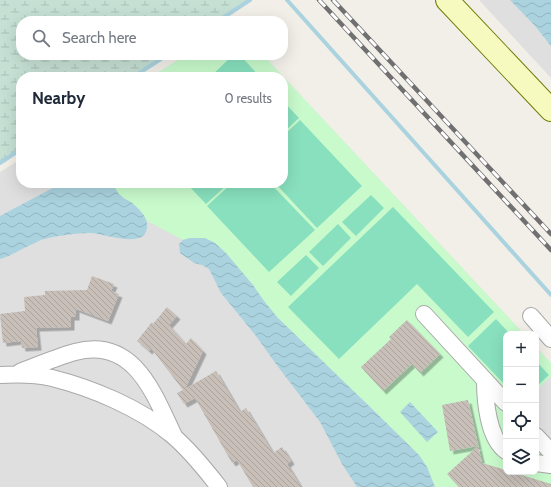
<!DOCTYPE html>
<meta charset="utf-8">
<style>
body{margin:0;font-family:Cabin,sans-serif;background:#f2f2f3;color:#1f2937}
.controls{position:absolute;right:12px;bottom:12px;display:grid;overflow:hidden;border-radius:8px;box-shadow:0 4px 16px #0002}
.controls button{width:36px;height:36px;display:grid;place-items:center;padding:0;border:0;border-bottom:1px solid #e0e1e3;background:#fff;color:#1f2937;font:20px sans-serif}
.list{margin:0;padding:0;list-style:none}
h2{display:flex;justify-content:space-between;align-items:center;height:52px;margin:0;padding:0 16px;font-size:17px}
h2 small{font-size:13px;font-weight:400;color:#747a83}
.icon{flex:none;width:22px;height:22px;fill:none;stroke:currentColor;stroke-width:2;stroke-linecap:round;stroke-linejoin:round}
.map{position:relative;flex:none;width:551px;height:487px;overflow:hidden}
.search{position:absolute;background:#fff;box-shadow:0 4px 16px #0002;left:16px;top:16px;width:272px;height:44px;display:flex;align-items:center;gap:10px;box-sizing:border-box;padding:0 14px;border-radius:16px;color:#747a83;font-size:15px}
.panel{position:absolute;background:#fff;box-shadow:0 4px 16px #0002;left:16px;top:72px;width:272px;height:116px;border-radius:16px}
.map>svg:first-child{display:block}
</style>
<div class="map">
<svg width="551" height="487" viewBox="0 0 551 487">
<defs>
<pattern id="wetland-marsh" width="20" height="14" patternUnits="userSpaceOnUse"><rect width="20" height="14" fill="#c6e0d4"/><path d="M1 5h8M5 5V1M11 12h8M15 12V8" fill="none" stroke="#aac0b6"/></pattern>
<pattern id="water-waves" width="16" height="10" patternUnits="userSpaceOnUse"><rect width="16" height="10" fill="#aad3df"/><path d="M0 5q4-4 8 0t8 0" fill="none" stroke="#92b5bf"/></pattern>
<pattern id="building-back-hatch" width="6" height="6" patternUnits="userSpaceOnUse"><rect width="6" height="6" fill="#c7bfb8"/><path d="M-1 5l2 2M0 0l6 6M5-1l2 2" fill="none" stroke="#aba49e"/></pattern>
<filter id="shadow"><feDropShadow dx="3.5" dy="3.5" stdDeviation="0" flood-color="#0004"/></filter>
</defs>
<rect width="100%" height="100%" fill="#f2efe9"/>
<!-- residential -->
<path fill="#e0dfdf" d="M 479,0 L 551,0 L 551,78 Z
M 186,55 L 263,55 L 524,334 L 506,334 L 506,472 L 536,472 L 536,347 L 551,363 L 551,487 L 0,487 L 0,172 L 21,159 L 21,183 L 283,183 L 283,77 L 151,77 Z"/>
<!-- wetland -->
<path fill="url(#wetland-marsh)" d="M 0,0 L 249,0 L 217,21 L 21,21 L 21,55 L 164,55 L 130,77 L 21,77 L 21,148 L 0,161 Z"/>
<!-- park -->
<path fill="#c8facc" d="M 186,55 L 263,55 L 524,334 L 506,334 L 506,472 L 536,472 L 536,347 L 551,363 L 551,487 L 435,487 L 427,467 L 419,455 L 367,404 L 277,318 L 264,301 L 253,285 L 205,238 L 190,238 L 183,240 L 147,221 L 139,209 L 130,202 L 119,195 L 113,183 L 283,183 L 283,77 L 151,77 Z"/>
<!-- pitch -->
<path fill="#88e0be" d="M 233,55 L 240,55 L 260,77 L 210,77 Z
M 283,101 L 299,118 L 283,133 Z
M 300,120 L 362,186 L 317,228 L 275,183 L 283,183 L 283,136 Z
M 186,183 L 229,183 L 206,204 Z
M 232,183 L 270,183 L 315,230 L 269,272 L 207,206 Z
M 371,195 L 384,208 L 356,236 L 342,222 Z
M 393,207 L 494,312 L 468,337 L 417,284 L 339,359 L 288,307 Z
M 338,224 L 351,238 L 323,266 L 309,252 Z
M 306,255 L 319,268 L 291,296 L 277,282 Z
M 496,319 L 510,334 L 506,334 L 506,386 L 468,346 Z
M 536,361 L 549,375 L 536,387 Z"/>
<!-- parking -->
<path fill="#e2e2e2" d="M 551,376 L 551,443 L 536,427 L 536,391 Z"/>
<!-- water -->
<path fill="url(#water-waves)" d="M 510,0 L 551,0 L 551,46 L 535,26 Z
M 62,183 L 113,183 C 115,187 117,193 121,196 C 124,199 128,200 131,202 C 137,207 147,216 147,224 C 149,252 105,233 90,233 C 79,233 49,236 39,241 C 26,246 14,255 0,259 L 0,216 Z
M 190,238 L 205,238 L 215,243 L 226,253 L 253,285 L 264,301 L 278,318 L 367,404 L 419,455 L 427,467 L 435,487 L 357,487 L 342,464 L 320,422 L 276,364 L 256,336 L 221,293 L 209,269 L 202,265 L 194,263 L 180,253 L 179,244 L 183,240 Z
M 410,402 L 438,432 L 427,442 L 400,412 Z"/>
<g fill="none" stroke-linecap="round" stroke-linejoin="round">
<!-- stream -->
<path stroke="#aad3df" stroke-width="4" d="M 287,0 L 551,295
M 218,21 L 250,0
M 133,77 L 167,55
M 0,163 L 21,149"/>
</g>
<!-- building -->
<path fill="url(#building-back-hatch)" filter="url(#shadow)" d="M 92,276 L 114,284 L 111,291 L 119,294 L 108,321 L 76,309 L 76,317 L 71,317 L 71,327 L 36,328 L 38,347 L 22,348 L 21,341 L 3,343 L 0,314 L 25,311 L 24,297 L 45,295 L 45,291 L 87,290 Z
M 167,307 L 177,316 L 169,325 L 186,344 L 191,338 L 203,351 L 185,389 L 216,371 L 240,412 L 246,408 L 273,453 L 282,447 L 291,461 L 287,464 L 301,487 L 253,487 L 237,460 L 232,463 L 195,398 L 184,404 L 177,393 L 183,390 L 151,348 L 149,351 L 137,341 L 152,322 L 153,324 Z
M 407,320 L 440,354 L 420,373 L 412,364 L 383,391 L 361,367 L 391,339 L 389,337 Z
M 468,400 L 482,463 L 506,470 L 506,472 L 512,472 L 551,484 L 551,487 L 459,487 L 447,474 L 478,446 L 450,451 L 442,405 Z"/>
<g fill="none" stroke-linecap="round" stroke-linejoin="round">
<defs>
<path id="minor" d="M 424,314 L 506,403
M 531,316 L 551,339
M 20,372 C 38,365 57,357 75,352 C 134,336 154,394 174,436
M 0,375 C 17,374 35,374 52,378 C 92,388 140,408 172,435 C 190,450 205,469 219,487
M 485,380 C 485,401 488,438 506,451
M 536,436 L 551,452
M 536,463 L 551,465"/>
<path id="secondary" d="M 447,0 L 551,110"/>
</defs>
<!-- minor casing -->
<use href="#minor" stroke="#a9a9a9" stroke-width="18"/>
<!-- secondary casing -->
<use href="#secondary" stroke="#707d05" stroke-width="24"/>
<!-- minor -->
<use href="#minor" stroke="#fff" stroke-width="16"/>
<!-- secondary -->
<use href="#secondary" stroke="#f7fabf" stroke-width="22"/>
<defs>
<path id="rail" d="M 319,0 L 551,250
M 333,0 L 551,234"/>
</defs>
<!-- rail casing -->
<use href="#rail" stroke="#707070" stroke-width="4.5"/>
<!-- rail -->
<use href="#rail" stroke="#fff" stroke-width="3" stroke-dasharray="9" stroke-linecap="butt"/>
</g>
</svg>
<div class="controls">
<button>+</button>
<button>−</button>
<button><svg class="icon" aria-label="locate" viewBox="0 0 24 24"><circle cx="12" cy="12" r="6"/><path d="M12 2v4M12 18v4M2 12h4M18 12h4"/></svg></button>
<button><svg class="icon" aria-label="layers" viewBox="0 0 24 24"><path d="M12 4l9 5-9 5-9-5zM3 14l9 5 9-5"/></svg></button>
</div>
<div class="search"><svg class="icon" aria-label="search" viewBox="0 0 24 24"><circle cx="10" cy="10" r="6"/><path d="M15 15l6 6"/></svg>Search here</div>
<section class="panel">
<h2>Nearby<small>0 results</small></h2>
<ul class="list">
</ul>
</section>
</div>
